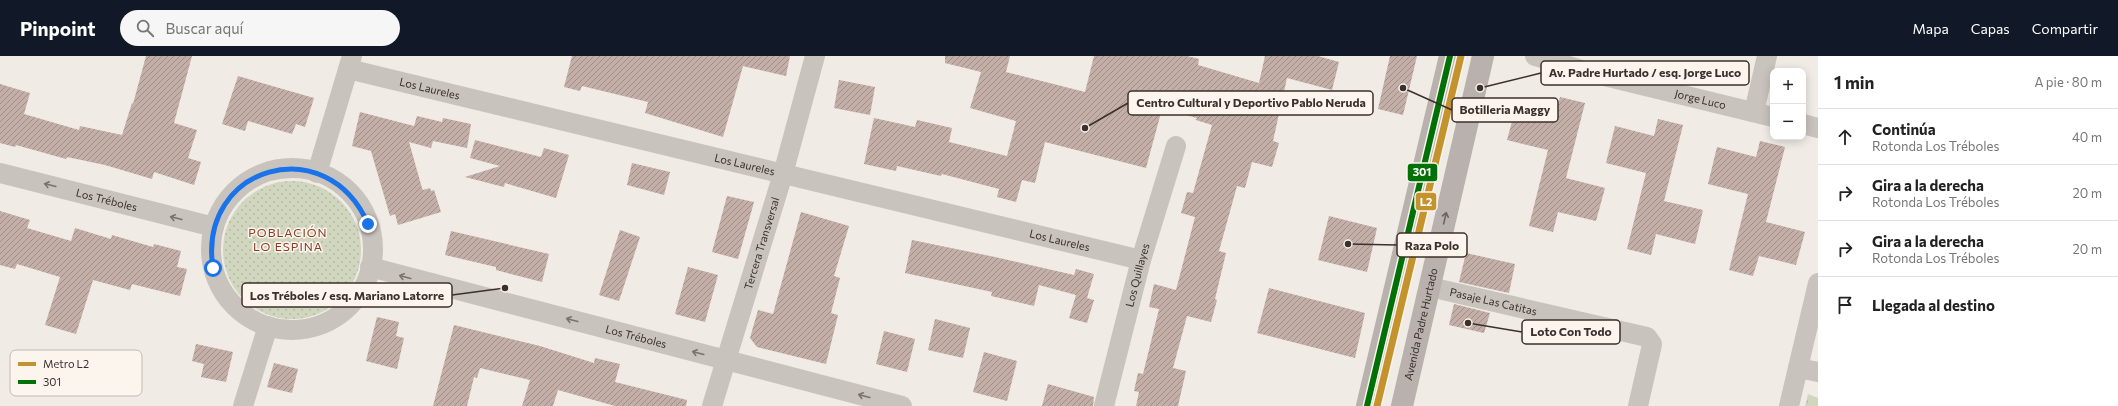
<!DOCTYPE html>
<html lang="es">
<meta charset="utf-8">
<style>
body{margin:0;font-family:Commissioner,sans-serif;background:#f6f6f6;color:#222}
.controls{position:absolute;right:12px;top:12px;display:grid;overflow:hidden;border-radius:8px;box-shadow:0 2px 10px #0003}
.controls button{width:36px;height:36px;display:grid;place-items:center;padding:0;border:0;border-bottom:1px solid #e0e0e0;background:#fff;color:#222;font:20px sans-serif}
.stop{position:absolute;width:12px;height:12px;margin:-9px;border:3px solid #1a73e8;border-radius:50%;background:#fff}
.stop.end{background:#1a73e8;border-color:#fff;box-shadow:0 1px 4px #0008}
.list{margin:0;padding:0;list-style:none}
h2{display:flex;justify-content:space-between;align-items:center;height:52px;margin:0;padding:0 16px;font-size:17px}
h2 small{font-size:13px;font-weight:400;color:#767676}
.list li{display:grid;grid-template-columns:26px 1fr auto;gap:12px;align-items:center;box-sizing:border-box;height:56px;padding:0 16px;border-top:1px solid #e0e0e0}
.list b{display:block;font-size:15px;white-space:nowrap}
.list p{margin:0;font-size:13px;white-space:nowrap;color:#767676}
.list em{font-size:13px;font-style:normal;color:#767676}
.icon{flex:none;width:22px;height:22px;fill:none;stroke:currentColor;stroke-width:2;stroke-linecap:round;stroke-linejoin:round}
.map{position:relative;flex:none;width:1818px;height:350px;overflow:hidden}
header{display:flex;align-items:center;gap:24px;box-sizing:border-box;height:56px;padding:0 20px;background:#111827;color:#fff}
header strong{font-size:19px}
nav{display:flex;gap:22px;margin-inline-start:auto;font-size:14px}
.search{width:280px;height:36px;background:#f6f6f6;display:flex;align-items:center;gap:10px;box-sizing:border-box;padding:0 14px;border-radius:22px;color:#767676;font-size:15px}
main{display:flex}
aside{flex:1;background:#fff}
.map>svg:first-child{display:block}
</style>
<header>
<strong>Pinpoint</strong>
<div class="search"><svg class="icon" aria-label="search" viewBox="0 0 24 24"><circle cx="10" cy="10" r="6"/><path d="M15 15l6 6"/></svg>Buscar aquí</div>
<nav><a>Mapa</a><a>Capas</a><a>Compartir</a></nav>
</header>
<main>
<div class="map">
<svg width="1818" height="350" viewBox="0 0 1818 350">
<defs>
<pattern id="grass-tufts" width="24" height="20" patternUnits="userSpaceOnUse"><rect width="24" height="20" fill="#d1d6bf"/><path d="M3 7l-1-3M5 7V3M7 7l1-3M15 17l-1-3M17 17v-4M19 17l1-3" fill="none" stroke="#b4b8a4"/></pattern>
<pattern id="park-dots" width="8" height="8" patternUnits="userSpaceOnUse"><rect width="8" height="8" fill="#d1d6bf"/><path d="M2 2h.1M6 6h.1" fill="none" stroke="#b4b8a4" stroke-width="1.8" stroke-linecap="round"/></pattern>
<pattern id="building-hatch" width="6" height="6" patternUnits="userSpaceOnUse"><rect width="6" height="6" fill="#c3afa7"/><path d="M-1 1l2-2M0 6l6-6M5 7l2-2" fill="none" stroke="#a08f88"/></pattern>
</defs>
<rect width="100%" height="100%" fill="#f0ebe5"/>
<!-- grass -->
<path fill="url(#grass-tufts)" d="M 1808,338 L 1818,342 L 1818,350 L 1805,350 Z"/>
<!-- park -->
<path fill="url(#park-dots)" d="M223 194a69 69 0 1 1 138 0a69 69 0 1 1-138 0Z"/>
<!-- building -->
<path fill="url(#building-hatch)" d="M 146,0 L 192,0 L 174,67 L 197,74 L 188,102 L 201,106 L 194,129 L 154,116 L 152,123 L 105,109 L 67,101 L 66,103 L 16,89 L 15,91 L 0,87 L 0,28 L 30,37 L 24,58 L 79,74 L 80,70 L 122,79 L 132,47 L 133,48 Z
M 572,0 L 790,0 L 786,20 L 743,10 L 723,81 L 645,57 L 648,46 L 582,30 L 580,35 L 564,31 Z
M 945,0 L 1010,0 L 1006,16 L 1085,36 L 1094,0 L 1187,0 L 1199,3 L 1198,9 L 1259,27 L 1265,0 L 1318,0 L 1339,6 L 1332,34 L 1287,22 L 1273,85 L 1279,87 L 1272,111 L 1252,106 L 1245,132 L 1237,130 L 1219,195 L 1226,197 L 1215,243 L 1217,244 L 1211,266 L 1187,260 L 1173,312 L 1186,315 L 1178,350 L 1136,350 L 1139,336 L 1134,335 L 1138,317 L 1143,318 L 1159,253 L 1149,251 L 1154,228 L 1176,234 L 1195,161 L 1181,157 L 1187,136 L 1193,137 L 1212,69 L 1196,64 L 1197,62 L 1162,53 L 1146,112 L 1045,86 L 1035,127 L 1022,124 L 1016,146 L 997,141 L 999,133 L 942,118 L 941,120 L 897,110 L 896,115 L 864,108 L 874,62 L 915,71 L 917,64 L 952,72 L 949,86 L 1007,100 L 1016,65 L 970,52 L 981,16 L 945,7 Z
M 1390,0 L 1417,0 L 1403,59 L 1378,53 Z
M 238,20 L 314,42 L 305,71 L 296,68 L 292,78 L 248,65 L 245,75 L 222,68 Z
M 839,24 L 875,31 L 870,59 L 834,52 Z
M 1560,41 L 1585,47 L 1566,122 L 1605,132 L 1596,165 L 1558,156 L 1553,176 L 1529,170 L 1548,94 L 1507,84 L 1517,47 L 1556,57 Z
M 360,56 L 414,70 L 417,60 L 442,66 L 443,62 L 471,68 L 467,92 L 433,85 L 431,92 L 409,86 L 422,132 L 423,134 L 430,132 L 431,135 L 434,134 L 441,156 L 398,169 L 395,158 L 390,160 L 371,95 L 352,90 Z
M 1658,63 L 1683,69 L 1664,145 L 1703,154 L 1695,188 L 1656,178 L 1651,199 L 1627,193 L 1646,117 L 1606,107 L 1615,70 L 1654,80 Z
M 475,84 L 541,101 L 544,92 L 569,99 L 556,142 L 505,127 L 504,131 L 465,121 L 500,110 L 470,102 Z
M 1760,85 L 1785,91 L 1766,166 L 1805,176 L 1796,209 L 1759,200 L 1753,220 L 1729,214 L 1748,138 L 1708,128 L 1717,91 L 1756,101 Z
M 632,107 L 670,116 L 664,139 L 627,129 Z
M 727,140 L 754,146 L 738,203 L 712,196 Z
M 0,155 L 30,164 L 27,172 L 71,185 L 75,172 L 111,183 L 112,179 L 153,191 L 154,188 L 181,195 L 177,211 L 187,213 L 180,240 L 132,228 L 130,234 L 93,224 L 76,278 L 45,269 L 60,221 L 17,208 L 15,213 L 0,209 Z
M 801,156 L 849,170 L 834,220 L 840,222 L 831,257 L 838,259 L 826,308 L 757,291 L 750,282 L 758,254 L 773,258 Z
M 1329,160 L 1377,172 L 1367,216 L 1318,204 Z
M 620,174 L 640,181 L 619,245 L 599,239 Z
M 451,175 L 549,198 L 542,226 L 496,214 L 496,211 L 445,199 Z
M 912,184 L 995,201 L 1074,219 L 1076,213 L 1094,218 L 1087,242 L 1094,244 L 1087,267 L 1069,262 L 1076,239 L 1039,229 L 1034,250 L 991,240 L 992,236 L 905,217 Z
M 1466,197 L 1515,208 L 1509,237 L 1459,226 Z
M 688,211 L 718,219 L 705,266 L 675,258 Z
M 1269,232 L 1365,257 L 1355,302 L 1257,277 Z
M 1454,248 L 1490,257 L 1484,277 L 1449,269 Z
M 377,261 L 399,266 L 396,280 L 404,282 L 397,313 L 366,305 Z
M 935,263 L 970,272 L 963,302 L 928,294 Z
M 454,269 L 540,290 L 594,307 L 595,302 L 620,308 L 615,326 L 687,344 L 686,350 L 615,350 L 558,334 L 553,350 L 522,350 L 530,324 L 480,312 L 477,322 L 474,321 L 467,350 L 433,350 Z
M 884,275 L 915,283 L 907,316 L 876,308 Z
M 196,288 L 233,296 L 226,326 L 201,321 L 204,308 L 192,305 Z
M 984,296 L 1017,305 L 1007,345 L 973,336 Z
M 274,307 L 298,313 L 292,337 L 267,331 Z
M 1048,328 L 1094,341 L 1093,350 L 1042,350 Z"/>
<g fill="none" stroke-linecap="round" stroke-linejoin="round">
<!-- minor -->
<g stroke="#c9c3be" stroke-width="20">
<path id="s1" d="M 1535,0 L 1592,17 L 1773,61"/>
<path id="s2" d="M 348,13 L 1141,204"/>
<path d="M 1754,56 L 1767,0"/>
<path d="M 1803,68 L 1818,72"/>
<circle cx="292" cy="193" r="81"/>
<path id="s3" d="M 0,117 L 214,171"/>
<path d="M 317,117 L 352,0"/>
<path id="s4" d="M 370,211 L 902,350"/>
<path id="s5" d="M 1430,231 L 1647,281 L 1652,288 L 1651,293 L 1638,350"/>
<path d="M 1798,312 L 1818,316"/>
<path d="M 243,350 L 268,270"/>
<path id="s6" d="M 712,350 L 783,118 L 815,0"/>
<path id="s7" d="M 1104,350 L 1141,204 L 1176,90"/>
<path d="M 1789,350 L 1818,227"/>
</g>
<!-- primary -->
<g stroke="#b8b1ad" stroke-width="22">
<path d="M 1367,350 L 1450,0"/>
<path id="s8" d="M 1402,350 L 1483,0"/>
</g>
<defs>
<path id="bus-1" d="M 1367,350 L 1450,0"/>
</defs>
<!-- bus-1 casing -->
<use href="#bus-1" stroke="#fbf5ee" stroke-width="9"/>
<!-- bus-1 -->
<use href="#bus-1" stroke="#007106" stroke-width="6"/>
<defs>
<path id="metro-1" d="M 1377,350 L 1461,0"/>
</defs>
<!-- metro-1 casing -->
<use href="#metro-1" stroke="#fbf5ee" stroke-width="10"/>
<!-- metro-1 -->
<use href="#metro-1" stroke="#c4932d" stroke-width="7"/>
</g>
<!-- one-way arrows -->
<defs><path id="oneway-shaft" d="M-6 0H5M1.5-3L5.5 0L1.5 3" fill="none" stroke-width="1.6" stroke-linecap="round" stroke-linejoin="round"/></defs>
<g stroke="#7b726d">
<use href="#oneway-shaft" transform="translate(50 129) rotate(-166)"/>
<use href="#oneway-shaft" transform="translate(176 162) rotate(-166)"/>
<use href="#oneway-shaft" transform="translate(405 221) rotate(-165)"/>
<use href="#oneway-shaft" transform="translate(572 264) rotate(-165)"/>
<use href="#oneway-shaft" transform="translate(698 297) rotate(-165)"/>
<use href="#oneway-shaft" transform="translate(864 340) rotate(-165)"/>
</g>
<use stroke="#6d645f" href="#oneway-shaft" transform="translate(1445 162) rotate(-77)"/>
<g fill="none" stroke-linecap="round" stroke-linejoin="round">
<!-- route -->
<path stroke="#1a73e8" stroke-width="5" d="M 213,212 C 197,110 327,73 368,168"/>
</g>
<g text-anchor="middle" stroke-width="3" stroke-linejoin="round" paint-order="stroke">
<!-- street labels -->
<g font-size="11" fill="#3b302b" stroke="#fbf5ee">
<text dy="4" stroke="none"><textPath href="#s2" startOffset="84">Los Laureles</textPath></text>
<text dy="4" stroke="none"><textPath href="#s1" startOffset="171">Jorge Luco</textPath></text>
<text dy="4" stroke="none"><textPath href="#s2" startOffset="408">Los Laureles</textPath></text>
<text dy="4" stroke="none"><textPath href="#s3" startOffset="110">Los Tréboles</textPath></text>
<text dy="4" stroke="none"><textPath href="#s2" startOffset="732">Los Laureles</textPath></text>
<text dy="4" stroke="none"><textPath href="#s6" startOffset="170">Tercera Transversal</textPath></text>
<text dy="4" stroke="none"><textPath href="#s7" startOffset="135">Los Quillayes</textPath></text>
<text dy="4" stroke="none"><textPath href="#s5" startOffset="65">Pasaje Las Catitas</textPath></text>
<text dy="4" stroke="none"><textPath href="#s8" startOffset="84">Avenida Padre Hurtado</textPath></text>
<text dy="4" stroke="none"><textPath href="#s4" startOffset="275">Los Tréboles</textPath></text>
</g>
<!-- neighbourhood labels -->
<g font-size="12" letter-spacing="1" fill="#8c3b22" stroke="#fbf5ee">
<text x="288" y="181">POBLACIÓN<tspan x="288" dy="14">LO ESPINA</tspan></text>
</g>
</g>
<!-- legend -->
<rect x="10" y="294" width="132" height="46" rx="6" fill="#fbf5ee" stroke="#c1bab4" stroke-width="1"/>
<rect x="18" y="306" width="18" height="4" fill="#c4932d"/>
<rect x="18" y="324" width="18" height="4" fill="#007106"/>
<g font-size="11" fill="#3b302b">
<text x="43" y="312">Metro L2</text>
<text x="43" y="330">301</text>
</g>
<!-- callouts -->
<path fill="none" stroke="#3b302b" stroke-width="1.5" d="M1480 32L1541 17M1085 72L1128 47M1403 32L1452 54M1348 188L1397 189M505 232L452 239M1468 267L1522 276"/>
<g fill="#3b302b" stroke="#fbf5ee" stroke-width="1.5">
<circle cx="1480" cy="32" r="4"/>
<circle cx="1085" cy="72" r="4"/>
<circle cx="1403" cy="32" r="4"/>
<circle cx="1348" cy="188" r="4"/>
<circle cx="505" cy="232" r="4"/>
<circle cx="1468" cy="267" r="4"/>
</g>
<g fill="#fbf5ee" stroke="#3b302b" stroke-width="1.5">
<rect x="1541" y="5" width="208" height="24" rx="4"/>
<rect x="1128" y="35" width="245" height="24" rx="4"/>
<rect x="1452" y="42" width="106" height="24" rx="4"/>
<rect x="1397" y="177" width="70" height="24" rx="4"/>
<rect x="242" y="227" width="210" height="24" rx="4"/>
<rect x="1522" y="264" width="98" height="24" rx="4"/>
</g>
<g font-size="12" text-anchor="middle" font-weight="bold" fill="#3b302b">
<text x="1645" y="21">Av. Padre Hurtado / esq. Jorge Luco</text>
<text x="1251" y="51">Centro Cultural y Deportivo Pablo Neruda</text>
<text x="1505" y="58">Botilleria Maggy</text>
<text x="1432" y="194">Raza Polo</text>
<text x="347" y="244">Los Tréboles / esq. Mariano Latorre</text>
<text x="1571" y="280">Loto Con Todo</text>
</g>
<g stroke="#fbf5ee" stroke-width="1.5">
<rect x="1407" y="107" width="31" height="19" rx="4" fill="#007106"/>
<rect x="1415" y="136" width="22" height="19" rx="4" fill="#c4932d"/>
</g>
<g font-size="11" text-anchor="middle" font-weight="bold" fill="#fff">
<text x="1422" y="120">301</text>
<text x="1426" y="150">L2</text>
</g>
</svg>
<div class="controls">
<button>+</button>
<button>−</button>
</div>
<div class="stop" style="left:213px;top:212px"></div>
<div class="stop end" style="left:368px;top:168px"></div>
</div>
<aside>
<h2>1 min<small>A pie · 80 m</small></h2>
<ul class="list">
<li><svg class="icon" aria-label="ahead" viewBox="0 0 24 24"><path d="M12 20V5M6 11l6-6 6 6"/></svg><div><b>Continúa</b><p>Rotonda Los Tréboles</p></div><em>40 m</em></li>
<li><svg class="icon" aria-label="right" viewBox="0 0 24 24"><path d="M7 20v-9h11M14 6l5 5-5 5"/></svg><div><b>Gira a la derecha</b><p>Rotonda Los Tréboles</p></div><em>20 m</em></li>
<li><svg class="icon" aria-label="right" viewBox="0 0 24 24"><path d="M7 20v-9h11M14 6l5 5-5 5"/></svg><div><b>Gira a la derecha</b><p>Rotonda Los Tréboles</p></div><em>20 m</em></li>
<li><svg class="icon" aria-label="arrive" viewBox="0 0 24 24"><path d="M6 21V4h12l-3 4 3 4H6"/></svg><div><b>Llegada al destino</b></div></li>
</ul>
</aside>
</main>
